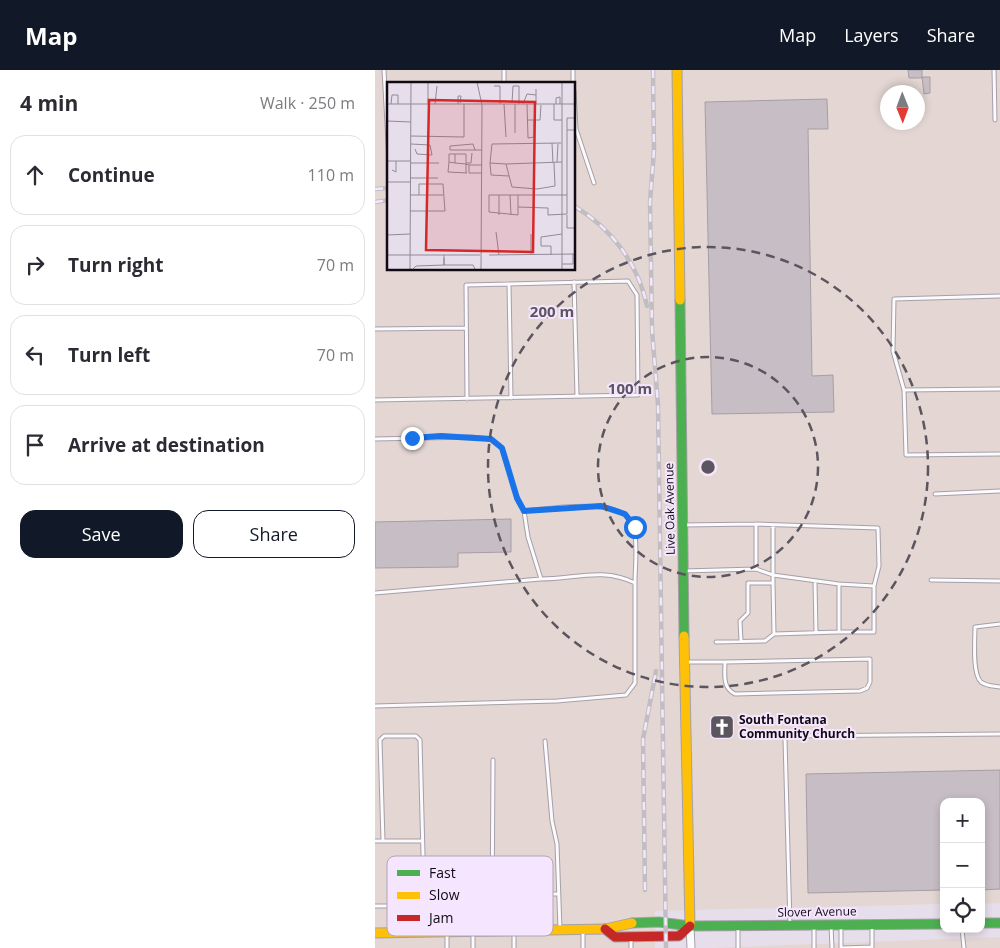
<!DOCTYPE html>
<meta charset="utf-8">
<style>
body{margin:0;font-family:"Open Sans",sans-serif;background:#f2f2f3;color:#2b2b33}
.controls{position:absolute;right:15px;bottom:15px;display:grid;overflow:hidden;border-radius:10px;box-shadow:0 2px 8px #0003}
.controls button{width:45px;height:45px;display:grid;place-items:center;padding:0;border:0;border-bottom:1px solid #e1e1e2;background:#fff;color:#2b2b33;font:25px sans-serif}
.compass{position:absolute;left:505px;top:15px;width:45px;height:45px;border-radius:50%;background:#fff;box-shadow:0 2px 8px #0003;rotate:179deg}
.stop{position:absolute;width:15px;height:15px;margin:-11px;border:4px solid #1a73e8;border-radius:50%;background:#fff}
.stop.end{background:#1a73e8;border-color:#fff;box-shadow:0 1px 5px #0008}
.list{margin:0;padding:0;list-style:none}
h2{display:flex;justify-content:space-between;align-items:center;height:65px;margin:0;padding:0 20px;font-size:21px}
h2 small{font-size:16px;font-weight:400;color:#7c7c81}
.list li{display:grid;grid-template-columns:32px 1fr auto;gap:15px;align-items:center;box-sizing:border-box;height:80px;margin:0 10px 10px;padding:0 10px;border:1px solid #e1e1e2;border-radius:15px}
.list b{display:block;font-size:19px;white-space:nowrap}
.list em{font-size:16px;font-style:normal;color:#7c7c81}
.actions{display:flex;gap:10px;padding:15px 20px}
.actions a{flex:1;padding:11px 0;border:1px solid #111827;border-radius:15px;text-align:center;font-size:18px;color:#111827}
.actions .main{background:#111827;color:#fff}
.icon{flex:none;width:28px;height:28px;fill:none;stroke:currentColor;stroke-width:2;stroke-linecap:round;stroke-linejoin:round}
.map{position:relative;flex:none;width:625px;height:878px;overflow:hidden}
header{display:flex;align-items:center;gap:30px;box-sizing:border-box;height:70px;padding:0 25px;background:#111827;color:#fff}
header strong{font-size:24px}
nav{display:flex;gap:28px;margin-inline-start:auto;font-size:18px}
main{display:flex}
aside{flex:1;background:#fff}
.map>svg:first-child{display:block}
</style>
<header>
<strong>Map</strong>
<nav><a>Map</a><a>Layers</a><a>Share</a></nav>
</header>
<main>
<aside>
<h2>4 min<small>Walk · 250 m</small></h2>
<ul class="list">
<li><svg class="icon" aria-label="ahead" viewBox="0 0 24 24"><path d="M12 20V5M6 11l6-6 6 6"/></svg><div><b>Continue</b></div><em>110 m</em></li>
<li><svg class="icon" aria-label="right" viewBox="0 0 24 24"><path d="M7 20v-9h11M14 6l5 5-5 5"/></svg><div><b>Turn right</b></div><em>70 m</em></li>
<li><svg class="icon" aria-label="left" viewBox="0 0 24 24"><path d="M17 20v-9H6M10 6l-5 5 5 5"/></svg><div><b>Turn left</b></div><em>70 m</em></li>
<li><svg class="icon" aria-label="arrive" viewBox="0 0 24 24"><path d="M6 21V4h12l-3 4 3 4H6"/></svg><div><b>Arrive at destination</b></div></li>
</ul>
<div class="actions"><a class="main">Save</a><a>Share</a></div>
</aside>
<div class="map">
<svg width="625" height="878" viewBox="0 0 625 878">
<rect width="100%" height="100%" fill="#e7deeb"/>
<!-- industrial -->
<path fill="#e4d7d3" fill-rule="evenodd" d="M 0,0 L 625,0 L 625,833 L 606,834 L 606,732 L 569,732 L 569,834 L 280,841 L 280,878 L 0,878 ZM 14,14 L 199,14 L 199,199 L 14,199 ZM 512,22 L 542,22 L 542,52 L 512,52 Z
M 625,867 L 625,878 L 338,878 Z"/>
<!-- building -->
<path fill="#c7bec5" stroke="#a79da5" d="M 533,0 L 547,0 L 547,8 L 534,8 Z
M 547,7 L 555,7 L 555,23 L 549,24 Z
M 452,29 L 453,59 L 433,59 L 437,306 L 458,305 L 459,342 L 337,344 L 330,32 Z
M 136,449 L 136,482 L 83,483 L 83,497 L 0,498 L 0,452 Z
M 625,700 L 625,819 L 606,820 L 606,732 L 569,732 L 569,820 L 433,823 L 431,704 Z"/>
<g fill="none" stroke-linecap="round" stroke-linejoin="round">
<defs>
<path id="lane" d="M 9,0 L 14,90
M 129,0 L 129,14
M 198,0 L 198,14
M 619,0 L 620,50
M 199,21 L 201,59 L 219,113
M 199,212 L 202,326
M 134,214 L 136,328
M 625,226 L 519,229 L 518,281 L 529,320 L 531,385 L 625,384
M 0,259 L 91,258
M 529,320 L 625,319
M 0,330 L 263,325 L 262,225 L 253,211 L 91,215 L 92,329
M 0,369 L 97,367 L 115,369 L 127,378 L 142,429 L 149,441 L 153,467 L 166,509 L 0,523
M 560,424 L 625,421
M 149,441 C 174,439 253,424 259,459 C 263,476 260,496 260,513
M 381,454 L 503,458 L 504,496 L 499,516
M 308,455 L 381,454 L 381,499 L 308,501
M 381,499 L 398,505 L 464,514 L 464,562 L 399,564 L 398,513 L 398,455
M 556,510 L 625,511
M 440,511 L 441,563
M 625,554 L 600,557 C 600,569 597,604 606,612 C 611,616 618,616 625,617
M 464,562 L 499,562 L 499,516 L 464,514
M 366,571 L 365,551 L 373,543 L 373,513 L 398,513
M 341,572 L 390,571 L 399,564
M 311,592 L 350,592 C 350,604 347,618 360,624 L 485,621 L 492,618 L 495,612 L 495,589 L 350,592
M 0,636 L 182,631 L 251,625 L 260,613 L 260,513 C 227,497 200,509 166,509
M 170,671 L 177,751 L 182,774 L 185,859
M 0,771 L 47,771
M 8,771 L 5,670 L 9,666 L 41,666 L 45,670 L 50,861
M 164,798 L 165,824 L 184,824
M 0,836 L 49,836
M 164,842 L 165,824
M 415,855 L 410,669 L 412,666 L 625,664
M 456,855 L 457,878
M 363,856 L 363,878
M 439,856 L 439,878
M 466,857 L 466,878 L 497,877 L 497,855
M 587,859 L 589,878
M 117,860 L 118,690
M 208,860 L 208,878
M 98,861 L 98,878
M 139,861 L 139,878
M 72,878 L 72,862
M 256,878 L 256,869"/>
<path id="street" d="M 315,856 L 316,878"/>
<path id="fast" d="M 305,230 L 309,566
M 257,853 L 284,852 L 315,856 L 569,854
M 606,853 L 625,853"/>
<path id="slow" d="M 302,0 L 305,230
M 309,566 L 315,856
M 0,863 L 230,859 L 257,853"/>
<path id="jam" d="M 230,859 L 240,867 L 304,866 L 315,856"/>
</defs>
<!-- lane casing -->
<use href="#lane" stroke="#a69fa8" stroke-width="5"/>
<!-- street casing -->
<use href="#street" stroke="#a69fa8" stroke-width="9"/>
<!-- fast casing -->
<use href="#fast" stroke="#a69fa8" stroke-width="11"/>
<!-- slow casing -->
<use href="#slow" stroke="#a69fa8" stroke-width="11"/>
<!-- jam casing -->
<use href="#jam" stroke="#a69fa8" stroke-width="11"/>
<!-- lane -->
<use href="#lane" stroke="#fbfafc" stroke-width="3"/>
<!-- street -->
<use href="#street" stroke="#fbfafc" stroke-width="7"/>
<!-- fast -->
<use href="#fast" stroke="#4caf50" stroke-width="9"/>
<!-- slow -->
<use href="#slow" stroke="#ffc107" stroke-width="9"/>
<!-- jam -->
<use href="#jam" stroke="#c62828" stroke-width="9"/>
<defs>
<path id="rail" d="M 278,0 L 279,80 L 275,132 L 277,260 L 283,335 L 291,878
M 0,119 L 14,118
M 0,132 L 14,130
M 199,136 C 236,158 263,193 272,236
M 270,820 L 268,669 L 281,601"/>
</defs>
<!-- rail casing -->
<use href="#rail" stroke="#c0bec0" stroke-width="4.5"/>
<!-- rail -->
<use href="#rail" stroke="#f5e5fe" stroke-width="2.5" stroke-dasharray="8" stroke-linecap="butt"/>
</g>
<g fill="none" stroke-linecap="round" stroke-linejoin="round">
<!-- route -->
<path stroke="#1a73e8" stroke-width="6" d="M 37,368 L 66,366 L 116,369 L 127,378 L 142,428 L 149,441 L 226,436 L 250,444 L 260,457"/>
</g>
<!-- distance rings -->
<g fill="none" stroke="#5b555f" stroke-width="2.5" stroke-dasharray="9 6">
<circle cx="333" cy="397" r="110"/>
<circle cx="333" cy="397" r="220"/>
</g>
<!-- icons -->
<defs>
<symbol id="church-square" viewBox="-11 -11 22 22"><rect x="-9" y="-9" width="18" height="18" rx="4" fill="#5b555f" stroke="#f5e5fe"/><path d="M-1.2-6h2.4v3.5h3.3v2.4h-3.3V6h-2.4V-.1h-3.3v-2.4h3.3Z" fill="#fff"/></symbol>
</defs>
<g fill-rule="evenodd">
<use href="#church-square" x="333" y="643" width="28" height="28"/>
</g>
<g text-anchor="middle" stroke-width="4" stroke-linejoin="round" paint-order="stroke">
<!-- street labels -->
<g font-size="12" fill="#100b13" stroke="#f5e5fe">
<text transform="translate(295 439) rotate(-91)" y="4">Live Oak Avenue</text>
<text transform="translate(442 842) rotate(-1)" y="4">Slover Avenue</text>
</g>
<!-- poi labels -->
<g font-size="12" font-weight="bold" fill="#100b13" stroke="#f5e5fe" text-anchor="start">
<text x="364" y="654">South Fontana<tspan x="364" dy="14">Community Church</tspan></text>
</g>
</g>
<!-- overview -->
<g transform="translate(12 12)">
<rect width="188" height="188" fill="#e7deeb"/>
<path fill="none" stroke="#918a95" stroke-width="1" d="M 41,0 L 41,21M 90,0 L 95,23 L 94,187M 107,4 L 113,4 L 113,22M 125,21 L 126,4 L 132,4 L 132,22M 0,22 L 188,22M 4,22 L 5,13 L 11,13 L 11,22M 48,22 L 50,4M 71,22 L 71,14 L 74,14 L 73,21M 117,22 L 119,55M 136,22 L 140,12 L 149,13M 140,22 L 141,56 L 147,55 L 147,38M 149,22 L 149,7M 167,22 L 167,38 L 175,38M 169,22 L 169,16 L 173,15 L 173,22M 140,38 L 153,38 L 154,23M 0,39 L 24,40M 180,48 L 180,36 L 188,36M 128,51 L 128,22M 24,54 L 77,55 L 77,22M 165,61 L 166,81M 24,62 L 43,63 L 45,73 L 30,72 L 28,67M 88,68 L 63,68 L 63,64 L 86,62 L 88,68 L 95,68M 0,79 L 23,79M 62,80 L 61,90 L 80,91M 170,80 L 171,62M 24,81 L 52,81M 68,81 L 62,80 L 62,72 L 68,72M 79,81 L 84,81 L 85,71M 103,81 L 104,93 L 122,94M 167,81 L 168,104 L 150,107 L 125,105 L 119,82 L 175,80M 119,82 L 103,81 L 105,62 L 174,61M 5,88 L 9,90 L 9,79M 79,91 L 79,72 L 68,72 L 68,81 L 79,82 L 82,83M 95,91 L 82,91 L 82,83 L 95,83M 24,96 L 51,96M 0,100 L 24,100M 23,113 L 56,113M 112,113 L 112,133M 123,113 L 124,133M 180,113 L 180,48 L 188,48M 131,125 L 161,126 L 161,133 L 180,132 L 180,113 L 102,113 L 102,130 L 131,133 L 131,113M 23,129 L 58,129 L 56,102 L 32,102 L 32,113M 180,133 L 180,146 L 188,146M 109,150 L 112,173M 144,152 L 144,173M 0,153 L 23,152M 0,173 L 93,173M 57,173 L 57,183 L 57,176M 102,173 L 188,172M 164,173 L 164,164 L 154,164 L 154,155 L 175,152M 175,182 L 186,182 L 186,172M 23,187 L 24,0M 26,187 L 29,184 L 57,183 L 86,183 L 88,187M 175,187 L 175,0"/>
<path fill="#d62828" fill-opacity="0.15" stroke="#d62828" stroke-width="2.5" d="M 42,18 L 148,20 L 146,170 L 39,168 Z"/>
<rect width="188" height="188" fill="none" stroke="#100b13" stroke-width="2.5"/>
</g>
<!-- legend -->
<rect x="12" y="786" width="166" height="80" rx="8" fill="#f5e5fe" stroke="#b0a4b8" stroke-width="1"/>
<rect x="22" y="800" width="23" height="6" fill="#4caf50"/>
<rect x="22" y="822" width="23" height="7" fill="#ffc107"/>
<rect x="22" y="845" width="23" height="6" fill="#c62828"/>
<g font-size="14" fill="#100b13">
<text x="54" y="808">Fast</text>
<text x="54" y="830">Slow</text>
<text x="54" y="853">Jam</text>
</g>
<circle cx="333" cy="397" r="8" fill="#5b555f" stroke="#f5e5fe" stroke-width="2.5"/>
<g font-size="15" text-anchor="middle" font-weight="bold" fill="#5b555f" stroke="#f5e5fe" stroke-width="4" stroke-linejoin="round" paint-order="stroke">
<text x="177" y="247">200 m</text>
<text x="255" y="324">100 m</text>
</g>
</svg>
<div class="controls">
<button>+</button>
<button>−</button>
<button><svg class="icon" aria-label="locate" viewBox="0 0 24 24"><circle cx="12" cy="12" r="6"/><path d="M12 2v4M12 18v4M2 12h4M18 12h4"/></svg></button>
</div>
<svg class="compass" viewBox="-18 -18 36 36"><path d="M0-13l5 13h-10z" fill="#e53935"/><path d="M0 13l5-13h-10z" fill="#7c7c81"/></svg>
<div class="stop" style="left:260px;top:457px"></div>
<div class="stop end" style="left:37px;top:368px"></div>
</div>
</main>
